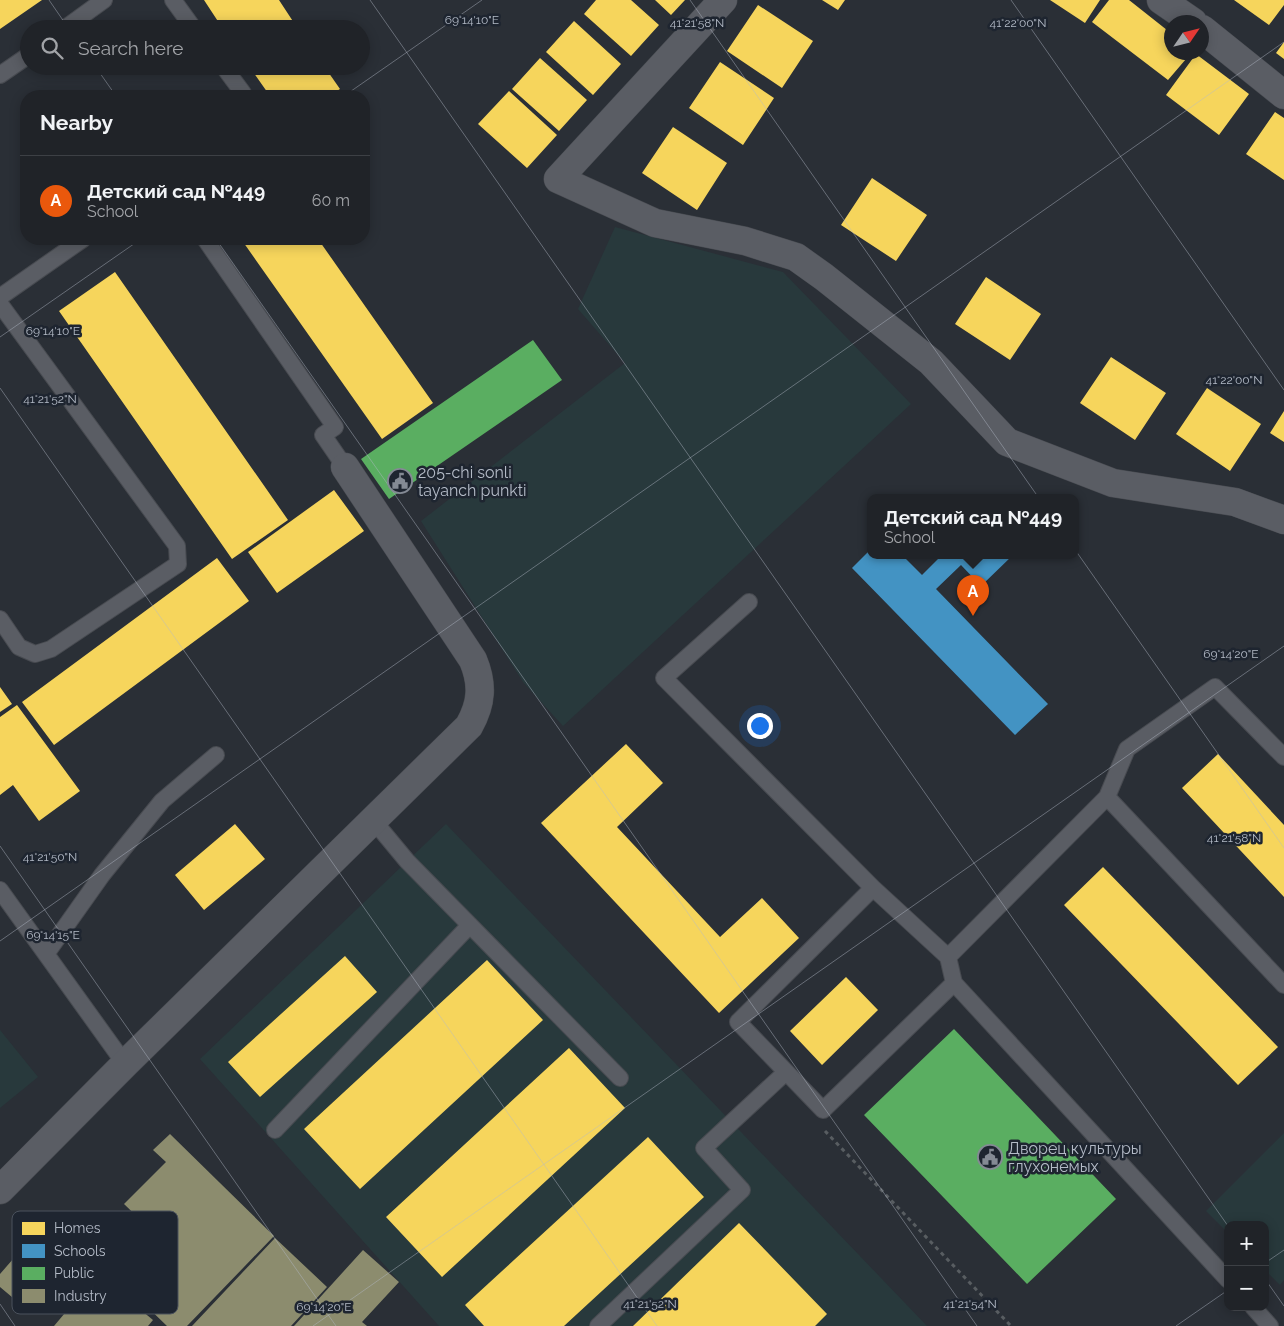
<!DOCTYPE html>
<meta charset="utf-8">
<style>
body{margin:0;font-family:Raleway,sans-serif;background:#282b30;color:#f1f3f6}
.controls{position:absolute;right:15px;bottom:15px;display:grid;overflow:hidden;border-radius:10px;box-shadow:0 2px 12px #0003}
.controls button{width:45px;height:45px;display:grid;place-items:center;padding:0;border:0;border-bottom:1px solid #3d4045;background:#202328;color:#f1f3f6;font:25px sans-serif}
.compass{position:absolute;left:1164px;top:15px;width:45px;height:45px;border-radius:50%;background:#202328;box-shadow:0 2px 12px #0003;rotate:55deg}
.you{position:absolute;left:759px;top:725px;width:18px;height:18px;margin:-12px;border:4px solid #fff;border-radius:50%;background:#1a73e8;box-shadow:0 0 0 8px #1a73e833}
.badge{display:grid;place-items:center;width:32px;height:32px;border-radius:50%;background:#ea580c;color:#fff;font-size:16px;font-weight:700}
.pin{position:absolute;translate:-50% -41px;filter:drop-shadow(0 1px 2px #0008)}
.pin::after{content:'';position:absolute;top:26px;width:18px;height:15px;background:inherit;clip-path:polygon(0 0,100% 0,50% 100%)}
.popup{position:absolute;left:867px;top:494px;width:212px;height:65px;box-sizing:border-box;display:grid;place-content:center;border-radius:10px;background:#202328;filter:drop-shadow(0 1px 4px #0005);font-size:16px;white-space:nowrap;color:#a2a4a8}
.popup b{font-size:19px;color:#f1f3f6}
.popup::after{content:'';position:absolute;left:50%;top:100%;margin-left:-10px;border:10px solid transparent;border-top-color:#202328}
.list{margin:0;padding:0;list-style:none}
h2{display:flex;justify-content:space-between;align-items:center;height:65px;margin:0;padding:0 20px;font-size:21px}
h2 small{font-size:16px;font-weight:400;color:#a2a4a8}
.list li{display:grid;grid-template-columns:32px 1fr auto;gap:15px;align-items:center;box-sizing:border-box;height:90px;padding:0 20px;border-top:1px solid #3d4045}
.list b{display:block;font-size:19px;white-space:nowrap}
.list p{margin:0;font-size:16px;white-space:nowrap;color:#a2a4a8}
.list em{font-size:16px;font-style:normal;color:#a2a4a8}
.icon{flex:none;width:28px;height:28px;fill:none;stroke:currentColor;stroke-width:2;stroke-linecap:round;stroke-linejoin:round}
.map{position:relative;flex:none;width:1284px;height:1326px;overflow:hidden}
.search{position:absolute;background:#202328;box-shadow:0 2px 12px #0003;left:20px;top:20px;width:350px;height:55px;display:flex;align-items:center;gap:12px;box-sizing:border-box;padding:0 18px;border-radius:28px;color:#a2a4a8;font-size:19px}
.panel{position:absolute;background:#202328;box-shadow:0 2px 12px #0003;left:20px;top:90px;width:350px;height:155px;border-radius:20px}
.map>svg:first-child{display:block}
</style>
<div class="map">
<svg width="1284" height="1326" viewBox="0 0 1284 1326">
<rect width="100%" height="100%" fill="#2a2f36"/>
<!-- green -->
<path fill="#28393c" d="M 615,227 L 783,272 L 911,404 L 563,726 L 523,682 L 421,521 L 625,363 L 578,309 Z
M 446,824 L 927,1326 L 439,1326 L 200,1059 Z
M 0,1030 L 38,1077 L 0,1108 Z
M 1284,1133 L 1284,1280 L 1280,1285 L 1265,1270 L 1265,1225 L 1228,1225 L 1228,1233 L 1206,1211 Z"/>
<!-- homes -->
<path fill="#f6d55c" d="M 0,0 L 42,0 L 0,29 Z
M 204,0 L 279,0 L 298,29 L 223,29 Z
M 596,0 L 631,0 L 659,25 L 631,56 L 584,14 Z
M 655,0 L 685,0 L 671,15 Z
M 822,0 L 845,0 L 838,10 Z
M 1050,0 L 1100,0 L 1085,23 Z
M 1109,0 L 1129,0 L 1172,34 L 1172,52 L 1192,52 L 1168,80 L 1092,22 Z
M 1234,0 L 1284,0 L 1284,5 L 1269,25 Z
M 758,5 L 813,41 L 782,88 L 727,51 Z
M 574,21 L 621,64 L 593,95 L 546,52 Z
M 1284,42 L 1284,59 L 1276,53 Z
M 1196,54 L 1249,94 L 1219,135 L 1166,95 Z
M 540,58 L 587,100 L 559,131 L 512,89 Z
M 720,62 L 774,98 L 743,145 L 689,108 Z
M 249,66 L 324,66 L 340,89 L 329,96 L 270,96 Z
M 509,91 L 557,135 L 527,168 L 478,124 Z
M 1275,112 L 1284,118 L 1284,180 L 1246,154 Z
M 673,127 L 727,163 L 697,210 L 642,173 Z
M 872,178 L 927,215 L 896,261 L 841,225 Z
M 241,239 L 318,239 L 433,403 L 382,439 Z
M 115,272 L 288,520 L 232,559 L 59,311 Z
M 986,277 L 1041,314 L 1010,360 L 955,324 Z
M 1111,357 L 1166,393 L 1135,440 L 1080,403 Z
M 1207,388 L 1261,424 L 1230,471 L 1176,434 Z
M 1284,411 L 1284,442 L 1270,433 Z
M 334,490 L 364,531 L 277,593 L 248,552 Z
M 217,558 L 249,601 L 54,745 L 22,702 Z
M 0,687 L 12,704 L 0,712 Z
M 17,705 L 80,791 L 39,821 L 13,785 L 0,795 L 0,717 Z
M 626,744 L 663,783 L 617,827 L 720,937 L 762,898 L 799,938 L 719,1013 L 541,823 Z
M 1218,754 L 1284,825 L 1284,897 L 1182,788 Z
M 235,824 L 265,859 L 204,910 L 175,875 Z
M 1103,867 L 1278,1047 L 1238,1085 L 1064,905 Z
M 345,956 L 377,992 L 260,1097 L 228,1062 Z
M 487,960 L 543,1020 L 360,1189 L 304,1129 Z
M 846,977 L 878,1010 L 822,1065 L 790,1031 Z
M 569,1048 L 625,1108 L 442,1277 L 386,1217 Z
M 648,1137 L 704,1197 L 564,1326 L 484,1326 L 465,1305 Z
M 739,1223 L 827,1314 L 815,1326 L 633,1326 Z"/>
<!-- schools -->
<path fill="#4393c3" d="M 870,550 L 870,555 L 902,555 L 922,575 L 942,555 L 1013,555 L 981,586 L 961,565 L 936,589 L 1048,704 L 1015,735 L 852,568 Z"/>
<!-- public -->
<path fill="#5aae61" d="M 533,340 L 562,380 L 389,499 L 361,459 Z
M 954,1029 L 1116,1199 L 1027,1284 L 864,1115 Z"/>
<!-- industry -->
<path fill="#8c8c6e" d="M 170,1134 L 274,1236 L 187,1326 L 167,1326 L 136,1296 L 176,1254 L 124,1204 L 166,1162 L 153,1150 Z
M 54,1212 L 142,1288 L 130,1301 L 153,1320 L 148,1326 L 54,1326 L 91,1282 L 67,1260 L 25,1308 L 0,1287 L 0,1274 Z
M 275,1238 L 327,1287 L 291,1326 L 192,1326 Z
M 363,1250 L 399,1282 L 362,1322 L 367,1326 L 294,1326 Z"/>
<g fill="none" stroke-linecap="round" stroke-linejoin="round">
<defs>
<path id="service" d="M 173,0 L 194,29
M 64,29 L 104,0
M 223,66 L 243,93 L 243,96
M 0,75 L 29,55
M 205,239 L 335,427 L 323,435 L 345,467
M 0,297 L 83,239
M 0,304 L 177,546 L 178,564 L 51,649 L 35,654 L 19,647 L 0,619
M 749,602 L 664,678 L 873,888
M 1107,797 L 1127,749 L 1215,687 L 1284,757
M 373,820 L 407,861 L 620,1078
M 0,890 L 125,1064
M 46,954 L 102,875 L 162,801 L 216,755
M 948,957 L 1107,797 L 1284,985
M 954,983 L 823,1110 L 738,1022 L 873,888 L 948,957 L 954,983 L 1228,1280
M 275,1130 L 470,925
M 1253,1307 L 1270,1326
M 598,1326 L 742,1190 L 704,1148 L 786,1072"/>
<path id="minor" d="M 723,0 L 558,179 L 655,223 L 745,241 L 796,257 L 824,277 L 931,362 L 1007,442 L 1113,483 L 1235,502 L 1284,520
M 1161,0 L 1193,22
M 1202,29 L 1284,95
M 0,1190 L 125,1064 L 469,726 C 482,703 483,684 473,660 L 345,467"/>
</defs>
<!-- service casing -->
<use href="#service" stroke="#484b51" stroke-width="18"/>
<!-- minor casing -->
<use href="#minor" stroke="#484b51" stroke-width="29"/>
<!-- path -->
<path stroke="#585d61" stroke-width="3" stroke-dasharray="4 4" stroke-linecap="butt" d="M 825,1131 L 1011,1326"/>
<!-- service -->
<use href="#service" stroke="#5a5d64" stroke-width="16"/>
<!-- minor -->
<use href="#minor" stroke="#5a5d64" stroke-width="28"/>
</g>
<!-- ticks -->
<path fill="none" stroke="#b4bbc7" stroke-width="1" stroke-opacity="0.45" d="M 49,0 L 69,29M 370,0 L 1228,1226M 690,0 L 1284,848M 1011,0 L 1284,390M 95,66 L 116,96M 344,96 L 482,0M 216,239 L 977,1326M 0,337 L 141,239M 0,388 L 657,1326M 0,846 L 336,1326M 0,941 L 1284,42M 1265,1263 L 1284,1250M 1265,1279 L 1284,1306M 0,1304 L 15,1326M 313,1326 L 1284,646M 1176,1326 L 1228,1290"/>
<!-- icons -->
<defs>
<symbol id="civic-ring" viewBox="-11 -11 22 22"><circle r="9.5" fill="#1e2530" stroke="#848a94" stroke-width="1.5"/><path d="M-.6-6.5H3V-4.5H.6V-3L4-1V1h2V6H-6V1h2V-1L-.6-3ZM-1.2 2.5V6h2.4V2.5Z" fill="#848a94"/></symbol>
</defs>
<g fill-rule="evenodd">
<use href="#civic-ring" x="386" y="467" width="28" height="28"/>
<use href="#civic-ring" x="976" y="1143" width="28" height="28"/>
</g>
<g text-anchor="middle" stroke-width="5" stroke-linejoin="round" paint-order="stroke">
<!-- poi labels -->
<g font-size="16" fill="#b4bbc7" stroke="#1e2530" text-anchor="start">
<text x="418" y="478">205-chi sonli<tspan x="418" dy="18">tayanch punkti</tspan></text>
<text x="1008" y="1154">Дворец культуры<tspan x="1008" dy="18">глухонемых</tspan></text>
</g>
</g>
<!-- legend -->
<rect x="12" y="1211" width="166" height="103" rx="8" fill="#1e2530" stroke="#4b525d" stroke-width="1"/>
<rect x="22" y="1222" width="23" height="13" fill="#f6d55c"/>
<rect x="22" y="1244" width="23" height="14" fill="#4393c3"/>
<rect x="22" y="1267" width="23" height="13" fill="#5aae61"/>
<rect x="22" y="1289" width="23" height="14" fill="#8c8c6e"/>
<g font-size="14" fill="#b4bbc7">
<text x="54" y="1233">Homes</text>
<text x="54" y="1256">Schools</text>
<text x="54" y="1278">Public</text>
<text x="54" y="1301">Industry</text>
</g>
<g font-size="12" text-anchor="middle" fill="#b4bbc7" stroke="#1e2530" stroke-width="5" stroke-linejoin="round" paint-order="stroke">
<text x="472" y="24">69°14'10"E</text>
<text x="697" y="27">41°21'58"N</text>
<text x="1018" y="27">41°22'00"N</text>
<text x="53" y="335">69°14'10"E</text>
<text x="1234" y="384">41°22'00"N</text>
<text x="50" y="403">41°21'52"N</text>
<text x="1231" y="658">69°14'20"E</text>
<text x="1234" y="842">41°21'58"N</text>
<text x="50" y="861">41°21'50"N</text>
<text x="53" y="939">69°14'15"E</text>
<text x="650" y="1308">41°21'52"N</text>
<text x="970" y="1308">41°21'54"N</text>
<text x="324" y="1311">69°14'20"E</text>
</g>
</svg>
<div class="controls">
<button>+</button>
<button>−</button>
</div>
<svg class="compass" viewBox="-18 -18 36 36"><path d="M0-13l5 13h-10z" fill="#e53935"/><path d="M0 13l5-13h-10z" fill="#a2a4a8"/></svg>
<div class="you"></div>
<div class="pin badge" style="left:973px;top:616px">A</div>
<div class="popup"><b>Детский сад №449</b>School</div>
<div class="search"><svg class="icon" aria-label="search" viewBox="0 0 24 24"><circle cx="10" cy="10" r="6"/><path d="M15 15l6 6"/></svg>Search here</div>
<section class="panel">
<h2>Nearby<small></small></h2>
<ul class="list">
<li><span class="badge">A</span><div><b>Детский сад №449</b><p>School</p></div><em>60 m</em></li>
</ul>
</section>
</div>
